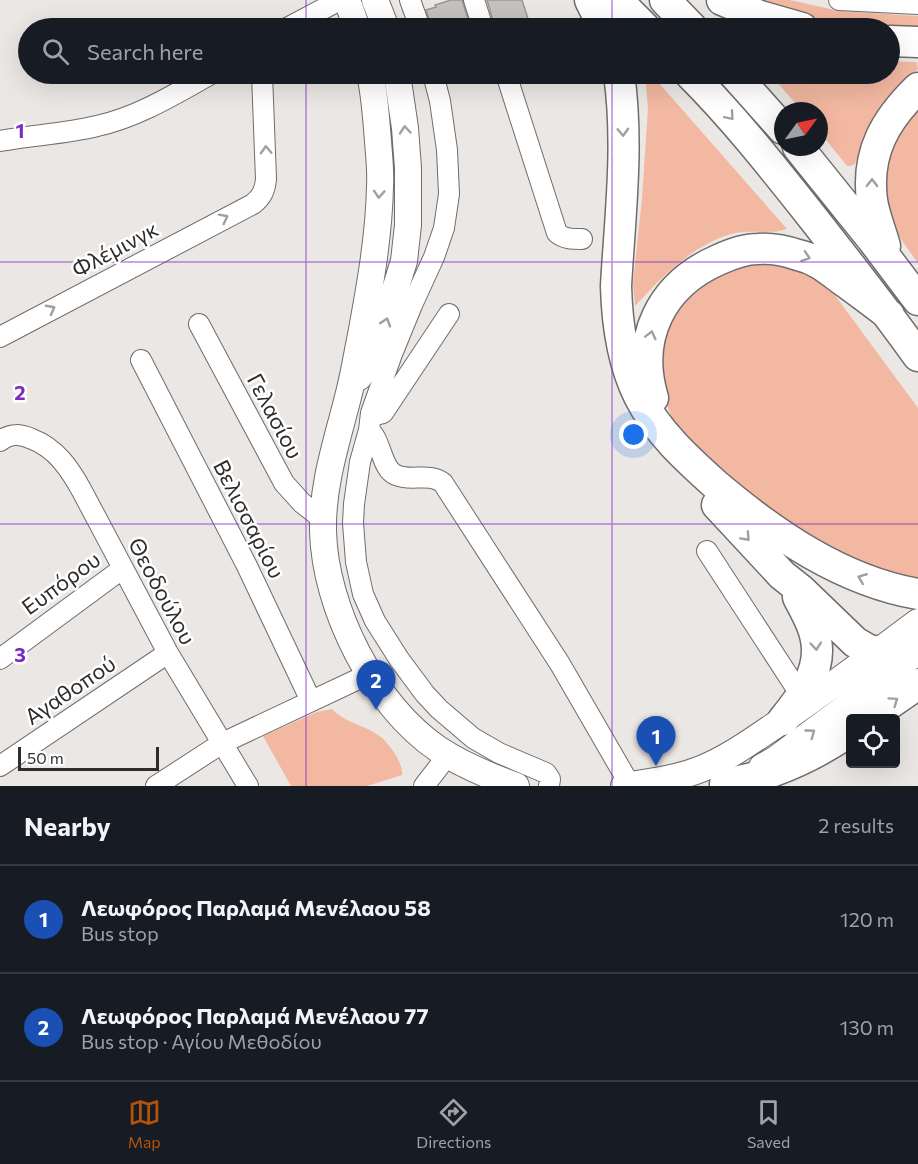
<!DOCTYPE html>
<meta charset="utf-8">
<style>
body{margin:0;font-family:Commissioner,sans-serif;background:#242831;color:#f1f3f6}
.controls{position:absolute;right:18px;bottom:18px;display:grid;overflow:hidden;border-radius:6px;box-shadow:0 6px 24px #0002}
.controls button{width:54px;height:54px;display:grid;place-items:center;padding:0;border:0;border-bottom:2px solid #363941;background:#171b24;color:#f1f3f6;font:30px sans-serif}
.compass{position:absolute;left:774px;top:102px;width:54px;height:54px;border-radius:50%;background:#171b24;box-shadow:0 6px 24px #0002;rotate:57deg}
.scale{position:absolute;left:18px;bottom:15px;width:141px;box-sizing:border-box;padding-left:6px;border:3px solid #2e2d2c;border-top:0;font-size:16px;line-height:21px;white-space:nowrap;color:#2e2d2c;-webkit-text-stroke:4px #fff;paint-order:stroke}
.you{position:absolute;left:634px;top:435px;width:21px;height:21px;margin:-15px;border:4px solid #fff;border-radius:50%;background:#1a73e8;box-shadow:0 0 0 9px #1a73e833}
.badge{display:grid;place-items:center;width:39px;height:39px;border-radius:50%;background:#b45309;color:#fff;font-size:20px;font-weight:700}
.pin{position:absolute;translate:-50% -50px;filter:drop-shadow(0 2px 3px #0008)}
.pin::after{content:'';position:absolute;top:32px;width:21px;height:18px;background:inherit;clip-path:polygon(0 0,100% 0,50% 100%)}
.list{margin:0;padding:0;list-style:none}
h2{display:flex;justify-content:space-between;align-items:center;height:78px;margin:0;padding:0 24px;font-size:26px}
h2 small{font-size:20px;font-weight:400;color:#9ea1a6}
.list li{display:grid;grid-template-columns:39px 1fr auto;gap:18px;align-items:center;box-sizing:border-box;height:108px;padding:0 24px;border-top:2px solid #363941}
.list b{display:block;font-size:22px;white-space:nowrap}
.list p{margin:0;font-size:20px;white-space:nowrap;color:#9ea1a6}
.list em{font-size:20px;font-style:normal;color:#9ea1a6}
.icon{flex:none;width:33px;height:33px;fill:none;stroke:currentColor;stroke-width:2;stroke-linecap:round;stroke-linejoin:round}
.map{position:relative;flex:none;width:918px;height:786px;overflow:hidden}
.search{position:absolute;background:#171b24;box-shadow:0 6px 24px #0002;left:18px;right:18px;top:18px;height:66px;display:flex;align-items:center;gap:15px;box-sizing:border-box;padding:0 21px;border-radius:33px;color:#9ea1a6;font-size:22px}
.sheet{height:294px;background:#171b24}
nav{display:flex;justify-content:space-around;align-items:center;box-sizing:border-box;height:84px;border-top:2px solid #363941;background:#171b24;font-size:16px;color:#9ea1a6}
nav a{display:grid;justify-items:center;gap:3px}
nav .on{color:#b45309}
.map>svg:first-child{display:block}
</style>
<div class="map">
<svg width="918" height="786" viewBox="0 0 918 786">
<rect width="100%" height="100%" fill="#ebe7e5"/>
<!-- green -->
<path fill="#f2b8a2" d="M 743,0 L 790,0 L 839,11 L 918,16 L 918,33 L 890,28 L 860,28 L 830,24 L 789,16 Z
M 890,61 L 917,62 L 918,69 C 886,96 867,123 855,164 L 850,166 L 847,166 L 819,131 L 819,111 L 802,111 L 770,74 L 890,74 Z
M 645,74 L 651,74 L 787,229 C 770,235 749,229 731,234 C 691,246 662,277 635,306 L 633,284 L 642,198 L 648,108 Z
M 918,104 L 918,263 L 890,224 L 886,215 L 885,160 L 908,113 Z
M 765,265 C 790,266 816,275 834,294 L 918,408 L 918,581 L 858,563 L 788,527 L 686,441 L 673,420 L 665,401 L 659,347 L 681,302 L 714,275 L 745,266 Z
M 332,709 C 347,724 362,724 378,735 C 388,741 404,764 402,775 L 367,786 L 291,786 L 263,736 L 317,712 Z"/>
<!-- building -->
<path fill="#c5c1bf" stroke="#9a9695" stroke-width="1.5" d="M 451,0 L 462,0 L 471,28 L 432,28 L 426,10 L 436,7 L 435,5 Z
M 487,0 L 522,0 L 531,28 L 495,28 Z"/>
<g fill="none" stroke-linecap="round" stroke-linejoin="round">
<defs>
<path id="minor" d="M 410,0 L 420,28
M 474,0 L 483,28
M 839,0 L 918,4
M 287,28 L 340,0
M 433,74 L 440,101 L 447,150 L 449,194 L 444,228 L 434,257 L 412,305 L 392,354 L 371,413 L 369,430 L 360,462 L 354,504 L 353,523 L 356,562 L 363,594 L 375,621 L 399,659 L 425,694 L 439,709 L 473,738 L 499,753 L 546,773 L 550,779 L 549,786
M 506,74 L 557,233 C 564,239 572,239 582,239
M 0,141 C 32,135 65,134 97,126 C 138,117 175,94 211,74
M 199,324 L 284,483 L 302,503 L 324,520
M 0,337 L 253,204 C 262,197 265,190 266,179 L 262,74
M 141,360 L 247,566 L 311,701
M 371,413 L 375,415 L 383,413 L 449,314
M 369,430 C 382,441 381,469 396,475 C 411,482 429,472 443,483 L 560,664 L 630,785
M 0,441 C 11,433 20,434 32,439 C 56,448 70,469 82,491 L 168,653 L 248,786
M 707,551 L 802,697
M 0,659 L 122,569
M 0,766 L 168,653
M 156,786 L 213,749 L 231,739 L 369,674
M 424,786 L 448,755"/>
<path id="major" d="M 347,0 L 357,28
M 375,0 L 386,28
M 370,74 C 375,96 376,118 378,141 C 379,156 381,171 380,186 C 379,236 370,286 361,335 C 357,354 354,374 349,393 C 338,438 322,483 323,531 C 325,609 374,705 438,749 C 462,765 489,776 516,786
M 359,377 L 371,360 L 380,338 L 404,261 L 408,225 L 408,168 L 405,128 L 397,74
M 762,767 L 776,759 L 845,708 L 918,651
M 624,786 C 650,782 676,779 701,769 C 729,758 754,739 780,722 C 827,690 872,656 918,622"/>
<path id="highway" d="M 590,0 L 604,28
M 617,0 L 645,28
M 665,0 L 692,28
M 722,0 L 760,16 L 802,28
M 890,41 L 918,42
M 619,74 C 629,144 620,216 616,286 C 617,324 622,362 639,396 C 657,432 687,459 716,485 C 774,534 842,581 918,594
M 690,74 C 733,117 771,165 809,213 C 846,260 883,307 918,356
M 734,74 L 783,129
M 798,147 L 872,239 L 918,300
M 885,246 C 881,231 874,215 872,200 C 866,153 885,120 918,88
M 653,398 C 635,338 661,285 718,260 C 731,254 744,249 758,249 C 771,248 786,251 798,255 C 817,259 830,271 845,282 C 860,293 875,304 889,315
M 717,505 L 782,575 L 801,590 L 855,642 L 867,649 L 877,652 L 900,651 L 918,648
M 869,718 L 918,684
M 783,720 C 801,698 822,671 816,640 C 814,625 805,611 798,597
M 725,784 C 740,781 756,778 771,772 C 799,762 826,748 850,731"/>
</defs>
<!-- minor casing -->
<use href="#minor" stroke="#706c6b" stroke-width="22"/>
<!-- major casing -->
<use href="#major" stroke="#706c6b" stroke-width="28"/>
<!-- highway casing -->
<use href="#highway" stroke="#706c6b" stroke-width="33"/>
<!-- minor -->
<use href="#minor" stroke="#fff" stroke-width="20"/>
<!-- major -->
<use href="#major" stroke="#fff" stroke-width="26"/>
<!-- highway -->
<use href="#highway" stroke="#fff" stroke-width="30"/>
</g>
<!-- one-way arrows -->
<defs><path id="oneway-chevron" d="M-2-3.5L2.5 0L-2 3.5" fill="none" stroke-width="1.6" stroke-linecap="round" stroke-linejoin="round" transform="scale(1.5)"/></defs>
<g stroke="#a1a0a0">
<use href="#oneway-chevron" transform="translate(730 116) rotate(49)"/>
<use href="#oneway-chevron" transform="translate(405 130) rotate(-95)"/>
<use href="#oneway-chevron" transform="translate(623 132) rotate(88)"/>
<use href="#oneway-chevron" transform="translate(266 150) rotate(-92)"/>
<use href="#oneway-chevron" transform="translate(872 183) rotate(-89)"/>
<use href="#oneway-chevron" transform="translate(379 194) rotate(94)"/>
<use href="#oneway-chevron" transform="translate(224 218) rotate(-27)"/>
<use href="#oneway-chevron" transform="translate(806 257) rotate(19)"/>
<use href="#oneway-chevron" transform="translate(51 309) rotate(-28)"/>
<use href="#oneway-chevron" transform="translate(386 322) rotate(-72)"/>
<use href="#oneway-chevron" transform="translate(651 335) rotate(-76)"/>
<use href="#oneway-chevron" transform="translate(746 537) rotate(47)"/>
<use href="#oneway-chevron" transform="translate(862 578) rotate(-158)"/>
<use href="#oneway-chevron" transform="translate(816 646) rotate(85)"/>
<use href="#oneway-chevron" transform="translate(894 701) rotate(-35)"/>
<use href="#oneway-chevron" transform="translate(811 733) rotate(-36)"/>
</g>
<!-- grid -->
<path fill="none" stroke="#7b2cbf" stroke-width="1.5" stroke-opacity="0.55" d="M 306,0 L 306,28M 612,0 L 612,28M 306,74 L 306,786M 612,74 L 612,786M 0,262 L 918,262M 0,524 L 918,524"/>
<g text-anchor="middle" stroke-width="5" stroke-linejoin="round" paint-order="stroke">
<!-- street labels -->
<g font-size="22" fill="#2e2d2c" stroke="#fff">
<text transform="translate(115 249) rotate(-28)" y="8">Φλέμινγκ</text>
<text transform="translate(275 416) rotate(62)" y="8">Γελασίου</text>
<text transform="translate(249 519) rotate(63)" y="8">Βελισσαρίου</text>
<text transform="translate(61 583) rotate(-36)" y="8">Ευπόρου</text>
<text transform="translate(162 591) rotate(62)" y="8">Θεοδούλου</text>
<text transform="translate(70 690) rotate(-34)" y="8">Αγαθοπού</text>
</g>
</g>
<g font-size="20" text-anchor="middle" font-weight="bold" fill="#7b2cbf" stroke="#fff" stroke-width="5" stroke-linejoin="round" paint-order="stroke">
<text x="20" y="138">1</text>
<text x="20" y="400">2</text>
<text x="20" y="662">3</text>
</g>
</svg>
<div class="controls">
<button><svg class="icon" aria-label="locate" viewBox="0 0 24 24"><circle cx="12" cy="12" r="6"/><path d="M12 2v4M12 18v4M2 12h4M18 12h4"/></svg></button>
</div>
<svg class="compass" viewBox="-18 -18 36 36"><path d="M0-13l5 13h-10z" fill="#e53935"/><path d="M0 13l5-13h-10z" fill="#9ea1a6"/></svg>
<div class="scale">50 m</div>
<div class="you"></div>
<div class="pin badge" style="left:656px;top:766px;background:#1a4fb4">1</div>
<div class="pin badge" style="left:376px;top:710px;background:#1a4fb4">2</div>
<div class="search"><svg class="icon" aria-label="search" viewBox="0 0 24 24"><circle cx="10" cy="10" r="6"/><path d="M15 15l6 6"/></svg>Search here</div>
</div>
<section class="sheet">
<h2>Nearby<small>2 results</small></h2>
<ul class="list">
<li><span class="badge" style="background:#1a4fb4">1</span><div><b>Λεωφόρος Παρλαμά Μενέλαου 58</b><p>Bus stop</p></div><em>120 m</em></li>
<li><span class="badge" style="background:#1a4fb4">2</span><div><b>Λεωφόρος Παρλαμά Μενέλαου 77</b><p>Bus stop · Αγίου Μεθοδίου</p></div><em>130 m</em></li>
</ul>
</section>
<nav>
<a class="on"><svg class="icon" aria-label="map" viewBox="0 0 24 24"><path d="M3 6l6-2 6 2 6-2v14l-6 2-6-2-6 2zM9 4v14M15 6v14"/></svg>Map</a>
<a><svg class="icon" aria-label="directions" viewBox="0 0 24 24"><path d="M12 3l9 9-9 9-9-9zM9 14v-3h6M13 9l2 2-2 2"/></svg>Directions</a>
<a><svg class="icon" aria-label="saved" viewBox="0 0 24 24"><path d="M7 4h10v16l-5-4-5 4z"/></svg>Saved</a>
</nav>
